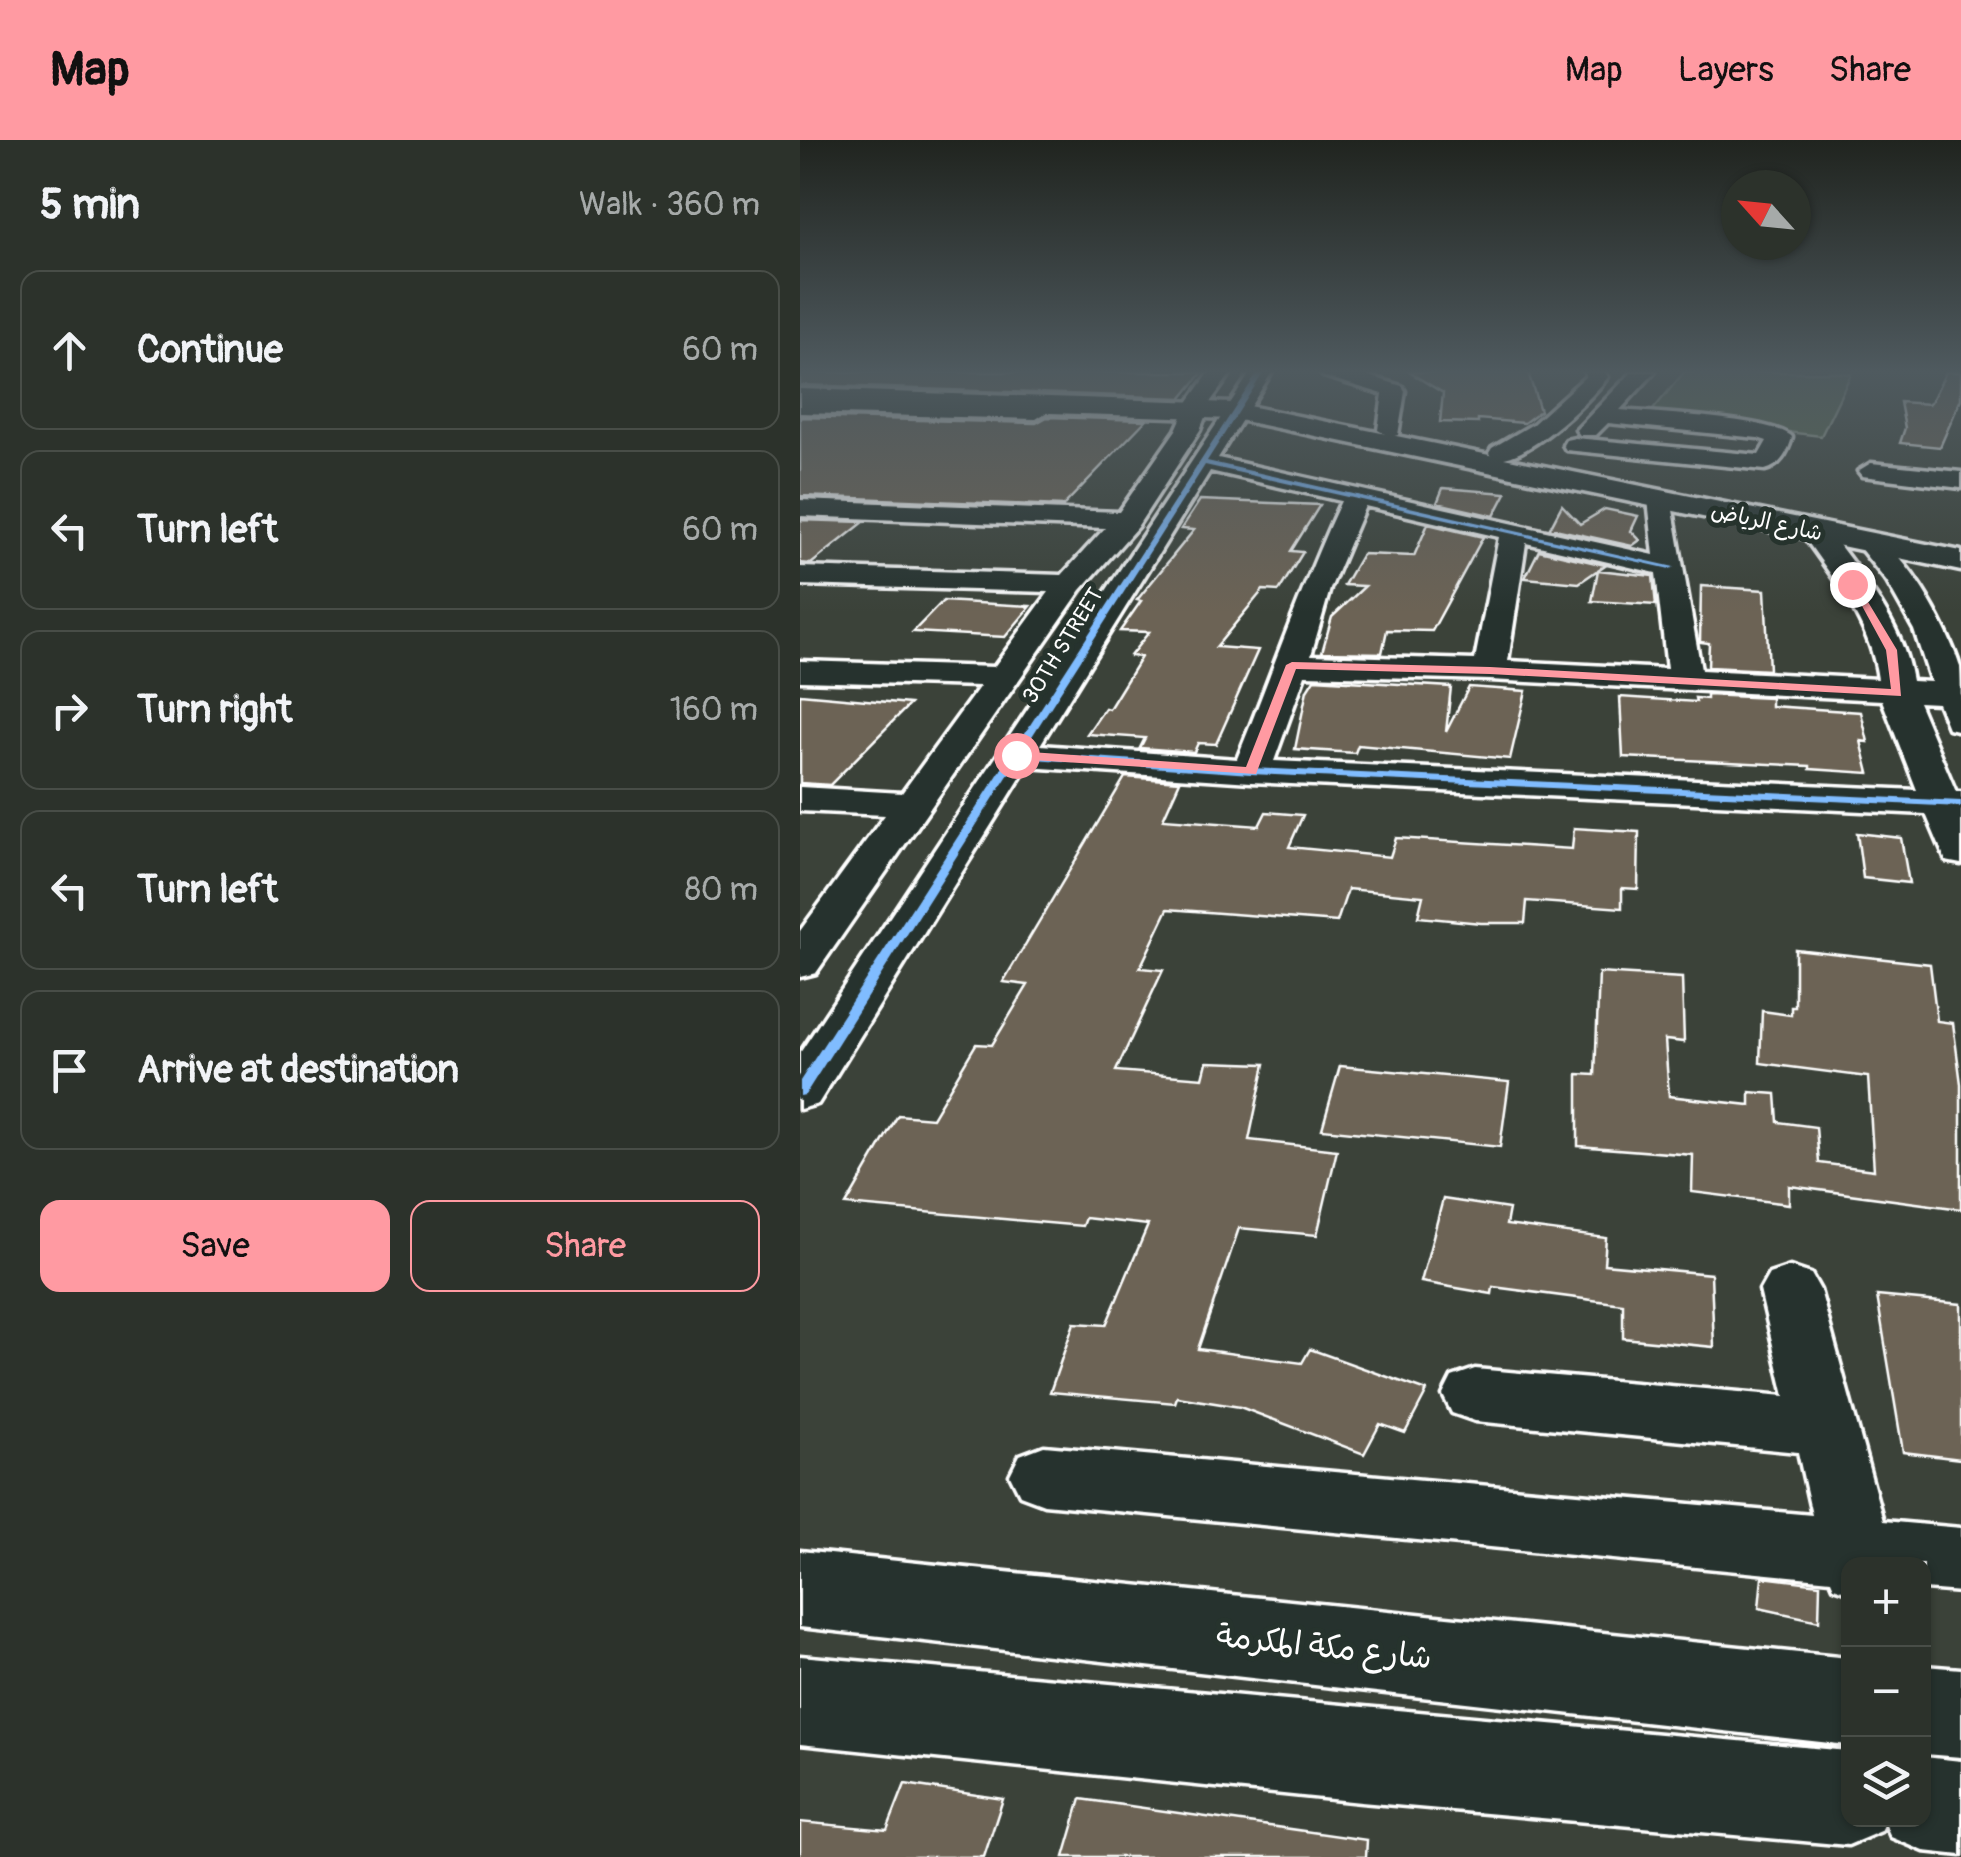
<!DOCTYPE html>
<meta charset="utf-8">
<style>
body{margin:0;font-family:Pangolin,"Playpen Sans Arabic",sans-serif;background:#343a33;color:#f1f3f6}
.controls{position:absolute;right:30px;bottom:30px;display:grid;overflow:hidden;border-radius:20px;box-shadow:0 2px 8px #0004}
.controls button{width:90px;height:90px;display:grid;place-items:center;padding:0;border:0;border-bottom:2px solid #484d47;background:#2c322b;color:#f1f3f6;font:50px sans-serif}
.compass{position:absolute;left:921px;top:30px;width:90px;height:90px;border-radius:50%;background:#2c322b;box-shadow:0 2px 8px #0004;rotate:297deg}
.stop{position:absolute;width:30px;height:30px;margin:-22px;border:8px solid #ff9aa2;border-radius:50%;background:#fff}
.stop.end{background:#ff9aa2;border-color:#fff;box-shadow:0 2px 10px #0008}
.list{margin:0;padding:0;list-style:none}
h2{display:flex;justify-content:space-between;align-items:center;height:130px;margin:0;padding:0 40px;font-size:42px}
h2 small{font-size:32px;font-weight:400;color:#a6aaa9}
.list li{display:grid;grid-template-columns:65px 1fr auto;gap:30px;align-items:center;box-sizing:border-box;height:160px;margin:0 20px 20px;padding:0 20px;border:2px solid #484d47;border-radius:20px}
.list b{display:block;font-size:38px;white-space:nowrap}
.list em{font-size:32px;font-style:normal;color:#a6aaa9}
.actions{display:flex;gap:20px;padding:30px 40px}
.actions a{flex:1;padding:22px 0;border:2px solid #ff9aa2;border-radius:20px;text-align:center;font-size:35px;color:#ff9aa2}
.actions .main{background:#ff9aa2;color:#111}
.icon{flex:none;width:55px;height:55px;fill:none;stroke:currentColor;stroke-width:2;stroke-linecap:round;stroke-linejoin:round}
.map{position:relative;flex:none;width:1161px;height:1717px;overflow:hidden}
header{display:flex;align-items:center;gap:60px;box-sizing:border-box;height:140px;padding:0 50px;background:#ff9aa2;color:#111}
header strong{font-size:48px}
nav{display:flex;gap:55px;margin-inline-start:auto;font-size:35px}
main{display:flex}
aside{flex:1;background:#2c322b}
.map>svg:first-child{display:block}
</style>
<header>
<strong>Map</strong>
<nav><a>Map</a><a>Layers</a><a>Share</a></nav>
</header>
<main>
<aside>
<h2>5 min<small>Walk · 360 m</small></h2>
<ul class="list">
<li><svg class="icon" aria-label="ahead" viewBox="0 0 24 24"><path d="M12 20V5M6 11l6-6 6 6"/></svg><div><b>Continue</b></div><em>60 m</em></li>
<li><svg class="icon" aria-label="left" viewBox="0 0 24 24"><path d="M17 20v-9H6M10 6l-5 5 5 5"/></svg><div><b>Turn left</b></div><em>60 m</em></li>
<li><svg class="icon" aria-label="right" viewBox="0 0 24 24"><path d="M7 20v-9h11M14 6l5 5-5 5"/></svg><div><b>Turn right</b></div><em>160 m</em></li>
<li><svg class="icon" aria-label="left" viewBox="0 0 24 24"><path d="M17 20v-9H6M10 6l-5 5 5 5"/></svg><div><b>Turn left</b></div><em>80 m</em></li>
<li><svg class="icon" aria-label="arrive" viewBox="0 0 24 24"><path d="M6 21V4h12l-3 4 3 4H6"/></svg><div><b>Arrive at destination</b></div></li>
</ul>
<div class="actions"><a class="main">Save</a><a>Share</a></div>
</aside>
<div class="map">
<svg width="1161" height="1717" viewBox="0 0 1161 1717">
<rect width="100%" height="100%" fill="#3b4239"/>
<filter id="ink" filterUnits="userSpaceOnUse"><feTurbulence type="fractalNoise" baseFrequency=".01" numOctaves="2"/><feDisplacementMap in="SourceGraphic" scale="20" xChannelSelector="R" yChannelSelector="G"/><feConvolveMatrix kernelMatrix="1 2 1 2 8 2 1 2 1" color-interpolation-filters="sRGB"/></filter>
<g filter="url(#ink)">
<!-- green -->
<path fill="#586b4e" stroke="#acb5a6" stroke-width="2.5" d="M 884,232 L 1033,232 L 1051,234 L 1021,296 L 848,276 Z"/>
<!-- building -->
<path fill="#6c6454" stroke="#fff" stroke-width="2.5" d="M 0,232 L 403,232 L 382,258 L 0,245 Z
M 609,232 L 728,232 L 740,271 L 724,283 L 678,279 L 678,283 L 640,282 L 643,253 Z
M 1146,232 L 1161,232 L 1161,259 L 1140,307 L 1100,303 L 1105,288 L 1100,262 L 1130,264 Z
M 0,277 L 236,283 L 247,277 L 346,280 L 263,366 L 0,356 Z
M 643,348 L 706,353 L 694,376 L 637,363 Z
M 400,360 L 520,365 L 491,411 L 503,412 L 479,451 L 463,450 L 416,507 L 458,510 L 416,604 L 398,603 L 394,612 L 340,608 L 345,598 L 287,594 L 305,568 L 309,569 L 341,517 L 330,516 L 349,492 L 320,491 L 341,461 L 337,460 L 394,390 L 381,389 Z
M 762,365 L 780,384 L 805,369 L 838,376 L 831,391 L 840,400 L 832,406 L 750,388 Z
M 0,380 L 64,382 L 11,424 L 0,423 Z
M 628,384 L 683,397 L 632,491 L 587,490 L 582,513 L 522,512 L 532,477 L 565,446 L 544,445 L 562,414 L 614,416 Z
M 739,410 L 805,425 L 779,443 L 725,438 Z
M 798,430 L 853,436 L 856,465 L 792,461 Z
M 901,446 L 965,450 L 969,530 L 908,527 L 909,503 L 900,502 Z
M 143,461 L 231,466 L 205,497 L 113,492 Z
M 514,539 L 651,547 L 646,592 L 669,547 L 726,551 L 710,619 L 558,605 L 555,613 L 495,609 L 507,550 Z
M 0,554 L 110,564 L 30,645 L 0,643 Z
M 907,555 L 971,558 L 971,566 L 1061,572 L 1068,602 L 1061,601 L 1069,633 L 1010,629 L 1010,626 L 823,617 L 820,557 L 896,562 L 895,558 L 907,559 Z
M 325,637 L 380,641 L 363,679 L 459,686 L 466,672 L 503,675 L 489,707 L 590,717 L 596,698 L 772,709 L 774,688 L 839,692 L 838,749 L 822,748 L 822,768 L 727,761 L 725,783 L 681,783 L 618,777 L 623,756 L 548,749 L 537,782 L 368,769 L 340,828 L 363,830 L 316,931 L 403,938 L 407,922 L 465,924 L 449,1000 L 537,1010 L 517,1095 L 439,1088 L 398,1209 L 502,1223 L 510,1209 L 627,1251 L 605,1293 L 580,1284 L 564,1314 L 440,1267 L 377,1257 L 375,1263 L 250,1252 L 274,1183 L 306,1185 L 348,1085 L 285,1078 L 282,1086 L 46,1065 L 98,975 L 132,978 L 176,904 L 192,905 L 228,845 L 203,842 Z
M 1057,693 L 1101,698 L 1109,743 L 1063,738 Z
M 995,809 L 1130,824 L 1137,881 L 1153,883 L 1161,944 L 1161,1069 L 989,1046 L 989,1064 L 892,1052 L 893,1015 L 778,1006 L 778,934 L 795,935 L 799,833 L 882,838 L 884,902 L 865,900 L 869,956 L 950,965 L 950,952 L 976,954 L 978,982 L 1016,987 L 1019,1023 L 1074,1030 L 1068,937 L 960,923 L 962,871 L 991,875 L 991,867 L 995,867 Z
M 540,926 L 709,942 L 700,1007 L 522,989 Z
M 643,1059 L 709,1069 L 706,1085 L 806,1098 L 804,1124 L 911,1134 L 914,1207 L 823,1198 L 823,1164 L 693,1147 L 692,1154 L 621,1142 Z
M 1077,1156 L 1161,1164 L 1161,1319 L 1103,1312 Z
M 962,1437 L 1020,1444 L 1019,1481 L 959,1468 Z
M 105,1644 L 203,1659 L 184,1717 L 0,1717 L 0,1682 L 87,1690 Z
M 281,1659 L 567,1700 L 566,1717 L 264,1717 Z"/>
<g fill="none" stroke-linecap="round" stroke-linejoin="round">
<defs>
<path id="minor" d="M 410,232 L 432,232 L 411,261 L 400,290 L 337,387 L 281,450 L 16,833 L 0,837 L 0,791 L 85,675 L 0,671 L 0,647 L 102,653 L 180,546 L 0,541 L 0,521 L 194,527 L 249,452 L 0,445 L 0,427 L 262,435 L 305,388 L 0,376 L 0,360 L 319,372 L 376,290 L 389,261 Z
M 451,232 L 472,232 L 418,318 L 854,415 L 848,359 L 861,351 L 870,353 L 901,530 L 1078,539 C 1071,483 1032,437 1000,391 L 1014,383 L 1024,385 C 1059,432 1103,482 1112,541 L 1131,542 L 1114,490 L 1087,442 L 1056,403 L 1060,397 C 1098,388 1151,495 1160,527 C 1161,546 1161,571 1161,591 L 1148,588 L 1138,563 L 1118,562 L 1156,652 L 1161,652 L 1161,724 L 1146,721 L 1126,674 L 451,642 L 227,627 L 18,964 L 0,969 L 0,913 ZM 410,331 L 541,361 C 502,445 472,533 437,619 L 240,605 ZM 565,366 L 699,397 L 675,520 L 511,515 L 530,449 ZM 726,403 L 856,433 L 867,529 L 708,521 ZM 505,535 L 690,540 L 1082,560 L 1117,650 L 474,621 Z
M 519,232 L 556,232 L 602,246 L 605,251 L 598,295 L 590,297 L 578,290 L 583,254 L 523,236 Z
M 785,232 L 805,232 L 808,237 C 789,261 723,326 692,318 L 689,313 L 692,308 L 733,284 L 786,236 Z
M 832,232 L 855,232 L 820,270 C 852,273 974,278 992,297 C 988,312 981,326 965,330 L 766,310 L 763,305 L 766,300 L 775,298 L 959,315 L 967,301 L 958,298 L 808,283 L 796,295 L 780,295 L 776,290 Z
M 0,259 L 236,265 L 247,272 L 236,279 L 0,273 Z
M 1071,323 L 1161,332 L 1161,348 L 1062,336 L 1058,331 Z
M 990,1127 L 1011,1134 L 1020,1150 L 1083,1381 L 1161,1388 L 1161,1452 L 1124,1449 L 1124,1424 L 1048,1424 L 1048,1452 L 1034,1447 L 1031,1440 L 244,1364 L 220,1355 L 210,1335 L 220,1315 L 244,1306 L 1012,1375 L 998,1312 L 675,1281 L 652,1273 L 643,1255 L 652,1237 L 675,1229 L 985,1256 L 960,1150 L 969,1134 Z"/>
<path id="major" d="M 0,249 L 434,263 L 1161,411 L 1161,431 L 434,279 L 0,265 Z
M 0,1411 L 1048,1518 L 1048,1605 L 0,1487 Z
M 0,1516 L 1048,1611 L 1048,1680 L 1124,1680 L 1124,1617 L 1161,1621 L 1161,1715 L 1124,1711 L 1091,1697 L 1085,1683 L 1081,1691 L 1048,1705 L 561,1662 L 0,1604 Z
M 1124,1526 L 1161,1529 L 1161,1617 L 1124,1614 Z"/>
</defs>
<!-- minor casing -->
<use href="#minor" stroke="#fff" stroke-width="7"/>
<!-- major casing -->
<use href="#major" stroke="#fff" stroke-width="7"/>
<!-- minor -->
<use href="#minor" fill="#26332d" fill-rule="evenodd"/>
<!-- major -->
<use href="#major" fill="#26332d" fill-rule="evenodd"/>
<defs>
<path id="cycleway" d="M 458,232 L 464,232 L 407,321 L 874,427 L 870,429 L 405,325 L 222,612 L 451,628 L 1161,661 L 1161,667 L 451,634 L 219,618 L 5,955 L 0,956 L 0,941 Z"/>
</defs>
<!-- cycleway casing -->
<use href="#cycleway" stroke="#26332d" stroke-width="7"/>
<!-- cycleway -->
<use href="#cycleway" fill="#80bcff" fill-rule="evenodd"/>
</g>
</g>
<!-- sky -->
<linearGradient id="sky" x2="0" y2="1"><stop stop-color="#20241f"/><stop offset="0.49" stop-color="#4f5a5f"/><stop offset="1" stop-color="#4f5a5f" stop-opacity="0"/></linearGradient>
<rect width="1161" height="472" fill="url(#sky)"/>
<!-- route -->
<path fill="#ff9aa2" d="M 1049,442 L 1056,442 L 1097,510 L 1101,556 L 690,534 L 496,529 L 456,634 L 216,619 L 209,615 L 216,611 L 446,627 L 486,525 L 492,522 L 690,527 L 1091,549 L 1086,510 Z"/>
<g text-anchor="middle" stroke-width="10" stroke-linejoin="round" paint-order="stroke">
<!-- far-street labels -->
<g font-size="22" fill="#fff" stroke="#26332d">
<text transform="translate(967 381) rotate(12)" y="8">شارع الرياض</text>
<text transform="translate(262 505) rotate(-58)" y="8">30TH STREET</text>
</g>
<!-- near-street labels -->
<g font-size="32" fill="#fff" stroke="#26332d">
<text transform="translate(524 1506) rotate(6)" y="11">شارع مكة المكرمة</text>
</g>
</g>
</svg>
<div class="controls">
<button>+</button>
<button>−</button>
<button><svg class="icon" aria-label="layers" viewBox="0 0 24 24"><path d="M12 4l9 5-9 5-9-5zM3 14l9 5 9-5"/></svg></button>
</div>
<svg class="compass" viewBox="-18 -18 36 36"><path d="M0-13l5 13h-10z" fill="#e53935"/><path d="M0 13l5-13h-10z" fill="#a6aaa9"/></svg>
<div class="stop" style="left:216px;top:615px"></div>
<div class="stop end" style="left:1052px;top:444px"></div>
</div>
</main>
